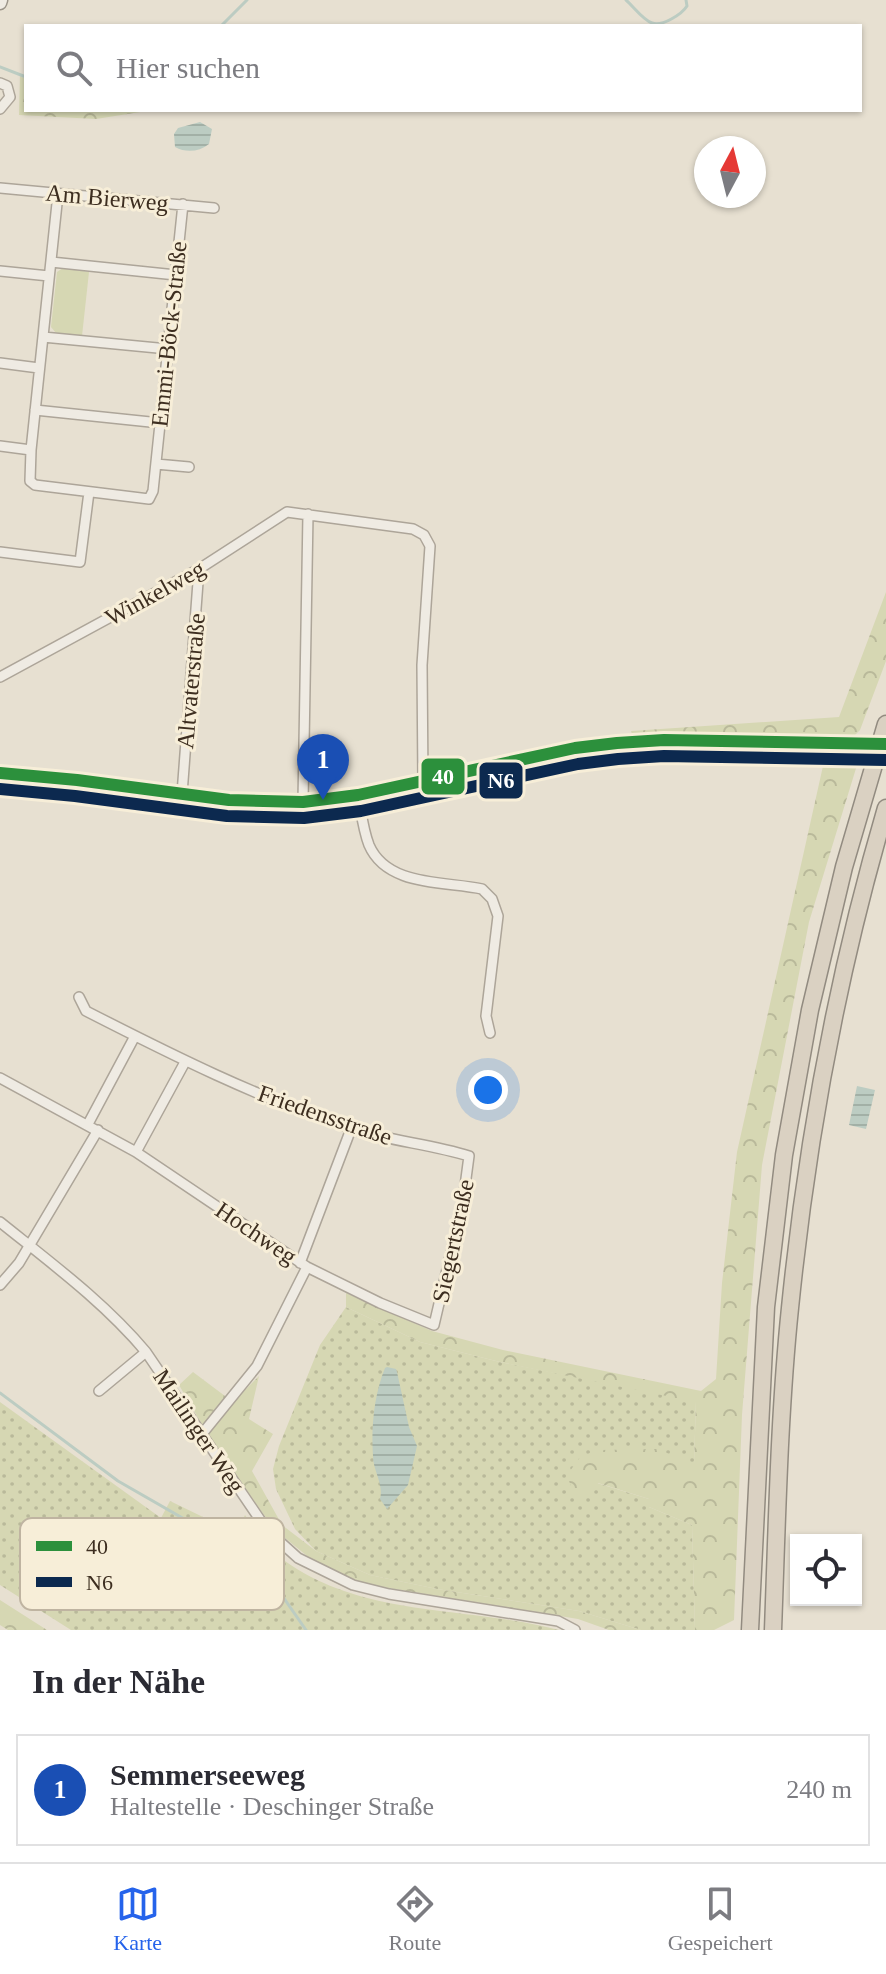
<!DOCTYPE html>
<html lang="de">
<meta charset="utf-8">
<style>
body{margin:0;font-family:"Times New Roman",serif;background:#f2f2f3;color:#2b2b33}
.controls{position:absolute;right:24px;bottom:24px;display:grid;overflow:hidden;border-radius:0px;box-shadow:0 2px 6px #0004}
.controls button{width:72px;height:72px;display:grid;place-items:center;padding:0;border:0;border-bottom:2px solid #e1e1e2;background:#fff;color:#2b2b33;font:40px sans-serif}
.compass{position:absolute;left:694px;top:136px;width:72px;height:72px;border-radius:50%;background:#fff;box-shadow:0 2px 6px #0004;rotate:7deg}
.you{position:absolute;left:488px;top:1090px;width:28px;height:28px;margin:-20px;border:6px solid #fff;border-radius:50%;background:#1a73e8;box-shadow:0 0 0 12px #1a73e833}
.badge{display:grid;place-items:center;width:52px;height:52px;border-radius:50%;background:#2563eb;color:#fff;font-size:26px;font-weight:700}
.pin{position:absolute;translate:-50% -66px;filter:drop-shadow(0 2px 4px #0008)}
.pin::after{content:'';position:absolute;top:42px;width:28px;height:24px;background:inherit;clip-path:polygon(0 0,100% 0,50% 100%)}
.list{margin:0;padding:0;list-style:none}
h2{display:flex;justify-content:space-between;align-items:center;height:104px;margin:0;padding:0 32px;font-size:34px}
h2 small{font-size:26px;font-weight:400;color:#7c7c81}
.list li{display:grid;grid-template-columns:52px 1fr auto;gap:24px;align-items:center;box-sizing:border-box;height:112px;margin:0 16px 16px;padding:0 16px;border:2px solid #e1e1e2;border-radius:0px}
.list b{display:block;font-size:30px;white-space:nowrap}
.list p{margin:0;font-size:26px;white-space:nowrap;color:#7c7c81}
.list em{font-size:26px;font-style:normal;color:#7c7c81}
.icon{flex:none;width:44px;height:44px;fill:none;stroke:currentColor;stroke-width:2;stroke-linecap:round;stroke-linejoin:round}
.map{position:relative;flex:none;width:886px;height:1630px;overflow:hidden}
.search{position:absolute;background:#fff;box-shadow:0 2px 6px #0004;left:24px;right:24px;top:24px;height:88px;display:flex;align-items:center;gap:20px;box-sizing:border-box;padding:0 28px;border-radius:0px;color:#7c7c81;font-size:30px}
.sheet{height:232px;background:#fff}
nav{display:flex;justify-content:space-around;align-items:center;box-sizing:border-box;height:112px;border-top:2px solid #e1e1e2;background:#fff;font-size:22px;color:#7c7c81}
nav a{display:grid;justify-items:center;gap:4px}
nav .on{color:#2563eb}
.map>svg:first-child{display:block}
</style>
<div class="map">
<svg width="886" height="1630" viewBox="0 0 886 1630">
<defs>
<pattern id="grass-dots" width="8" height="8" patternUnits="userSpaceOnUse" patternTransform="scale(2)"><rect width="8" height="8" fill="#d6d7b3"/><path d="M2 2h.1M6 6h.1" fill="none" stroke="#b9b99a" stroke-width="1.8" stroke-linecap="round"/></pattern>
<pattern id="forest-crowns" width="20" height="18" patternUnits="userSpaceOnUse" patternTransform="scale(2)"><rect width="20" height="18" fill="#d6d7b3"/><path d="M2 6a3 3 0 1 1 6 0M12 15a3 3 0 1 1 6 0" fill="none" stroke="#b9b99a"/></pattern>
<pattern id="water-rules" width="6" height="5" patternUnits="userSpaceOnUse" patternTransform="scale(2)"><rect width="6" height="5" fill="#bcccc2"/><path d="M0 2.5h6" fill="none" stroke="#a2b0a6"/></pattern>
</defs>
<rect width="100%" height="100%" fill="#e7e0d1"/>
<!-- grass -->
<path fill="url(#grass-dots)" d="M 346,1307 L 420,1342 L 500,1362 L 696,1401 L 694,1465 L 657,1450 L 597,1483 L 649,1499 L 649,1507 L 692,1525 L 695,1630 L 641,1630 L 579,1611 L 437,1589 L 370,1575 L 316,1551 L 295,1529 L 276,1489 L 273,1469 L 279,1446 L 320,1345 Z
M 0,1402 L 161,1518 L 170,1501 L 236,1533 L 245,1515 C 257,1532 269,1549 285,1561 C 364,1618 469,1606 559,1630 L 71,1630 L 0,1585 Z"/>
<!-- forest -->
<path fill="url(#forest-crowns)" d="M 20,76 L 26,79 L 26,110 L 153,110 L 96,119 L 19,115 Z
M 886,592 L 886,661 L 860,730 L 855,735 L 632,734 L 631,731 L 839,717 Z
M 623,750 L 861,752 L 809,922 L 762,1165 L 742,1415 L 734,1620 L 714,1630 L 695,1630 L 692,1525 L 649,1507 L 649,1499 L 598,1483 L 591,1497 L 575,1498 L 567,1475 L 581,1456 L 601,1450 L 657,1449 L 694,1464 L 696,1402 L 500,1362 L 420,1342 L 346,1307 L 346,1293 L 432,1331 L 503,1350 L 701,1391 L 716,1379 L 722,1283 L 737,1152 L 823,766 Z
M 193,1372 L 233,1402 L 259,1376 L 249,1419 L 273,1434 L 252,1471 L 282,1525 L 316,1551 L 370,1575 L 437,1589 L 579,1611 L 641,1630 L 609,1630 L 578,1619 L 364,1584 L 312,1560 L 274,1529 L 211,1440 L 179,1385 Z
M 0,1600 L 47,1630 L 8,1630 L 0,1625 Z"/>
<!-- park -->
<path fill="#d6d7b3" d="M 63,268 L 89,272 L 82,336 L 56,333 L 51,327 L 57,272 Z"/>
<!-- water -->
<path fill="url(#water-rules)" d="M 200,122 L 212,129 L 209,144 C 199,152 186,153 175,147 L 174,134 L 178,128 Z
M 857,1086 L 875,1090 L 866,1129 L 849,1125 Z
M 387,1367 L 396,1369 L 397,1372 L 409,1427 L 417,1446 L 408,1485 L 387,1509 L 380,1499 C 384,1484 373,1471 373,1456 C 371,1427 374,1395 385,1368 Z"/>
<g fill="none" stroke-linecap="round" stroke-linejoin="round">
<!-- stream -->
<path stroke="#bcccc2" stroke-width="3" d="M 626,0 C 633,6 643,20 652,23 C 662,27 682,14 687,6 L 686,0
M 221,26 L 247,0
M 0,67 L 26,77
M 0,1393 L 118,1481 L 233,1547 L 265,1571 L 306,1630"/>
<defs>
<path id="street" d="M 0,83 L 7,86 L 10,97 L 0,109
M 0,188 L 214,208
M 51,262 L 176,275
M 0,271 L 49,276
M 43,337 L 168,349
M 0,363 L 39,368
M 35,410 L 160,423
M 0,446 L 31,450 L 30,481 L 35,485 L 149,499 L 153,491 L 183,204
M 31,450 L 58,194
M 156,464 L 189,467
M 0,552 L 80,562 L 89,492
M 0,677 L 199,569 L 287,512 L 413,529 L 424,535 L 430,546 L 422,665 L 423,782
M 182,794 L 199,569
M 358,795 C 361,811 363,830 369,845 C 387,887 445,881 482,889 L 492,899 L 498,916 L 486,1016 L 490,1033
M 303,802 L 308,514
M 0,1078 L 136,1152 L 307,1267 L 380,1303 L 434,1325 L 463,1201 L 469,1156 C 430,1144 389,1141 350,1128 C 258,1098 172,1055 86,1011 L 79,997
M 88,1124 L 135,1036
M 136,1152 L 185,1062
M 0,1222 C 51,1263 104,1302 146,1352 L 267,1530 L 298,1558 L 353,1585 L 389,1594 L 558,1621 L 575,1630
M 300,1263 L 351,1129
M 0,1285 L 19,1263 L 98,1130
M 99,1391 L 146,1352
M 202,1434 L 257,1366 L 307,1267"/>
<path id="secondary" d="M 0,3 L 1,0
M 0,773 C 48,777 96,782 144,789 C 196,796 249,805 301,802 C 394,798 483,764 574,748 C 661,733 752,742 840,744"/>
<path id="highway" d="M 750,1630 L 766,1307 L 784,1155 L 810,1010 L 844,867 L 886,724
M 773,1630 C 777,1523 779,1415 790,1308 C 807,1139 838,971 886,808"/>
</defs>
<!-- street casing -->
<use href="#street" stroke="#ada599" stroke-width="12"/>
<!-- secondary casing -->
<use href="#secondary" stroke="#9c958a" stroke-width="15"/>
<!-- highway casing -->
<use href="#highway" stroke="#928b80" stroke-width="19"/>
<!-- street -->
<use href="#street" stroke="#efebe3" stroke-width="9"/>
<!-- secondary -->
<use href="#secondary" stroke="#efebe3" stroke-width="12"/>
<!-- highway -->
<use href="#highway" stroke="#dad1c2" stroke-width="16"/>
<defs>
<path id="secondary-bridge" d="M 840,744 L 886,744"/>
</defs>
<!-- secondary-bridge casing -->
<use href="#secondary-bridge" stroke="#9c958a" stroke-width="15" stroke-linecap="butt"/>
<!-- secondary-bridge -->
<use href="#secondary-bridge" stroke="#efebe3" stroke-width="12"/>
<defs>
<path id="bus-1" d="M 0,773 L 77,780 L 229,800 L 303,802 L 358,795 L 575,748 L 617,743 L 664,740 L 886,744"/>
<path id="bus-2" d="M 0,789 L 75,796 L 227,816 L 304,818 L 361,811 L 578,764 L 618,759 L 664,756 L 886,760"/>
</defs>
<!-- bus-1 casing -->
<use href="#bus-1" stroke="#f7eed8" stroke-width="18"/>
<!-- bus-2 casing -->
<use href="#bus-2" stroke="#f7eed8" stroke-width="18"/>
<!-- bus-1 -->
<use href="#bus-1" stroke="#2c903c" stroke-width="12"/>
<!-- bus-2 -->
<use href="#bus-2" stroke="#0c294f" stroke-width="12"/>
</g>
<g text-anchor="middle" stroke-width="6" stroke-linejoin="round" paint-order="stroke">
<!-- street labels -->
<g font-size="24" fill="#3d2e20" stroke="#f7eed8">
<text transform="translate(107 198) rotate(5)" y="8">Am Bierweg</text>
<text transform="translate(169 334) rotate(-84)" y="8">Emmi-Böck-Straße</text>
<text transform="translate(155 593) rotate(-29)" y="8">Winkelweg</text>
<text transform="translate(191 681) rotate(-85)" y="8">Altvaterstraße</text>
<text transform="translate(325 1115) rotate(19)" y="8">Friedensstraße</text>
<text transform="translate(256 1233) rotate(34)" y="8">Hochweg</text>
<text transform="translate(453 1241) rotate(-78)" y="8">Siegertstraße</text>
<text transform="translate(199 1431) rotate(56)" y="8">Mailinger Weg</text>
</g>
</g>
<!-- legend -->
<rect x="20" y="1518" width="264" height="92" rx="12" fill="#f7eed8" stroke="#bfb4a1" stroke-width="2"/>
<rect x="36" y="1541" width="36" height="10" fill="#2c903c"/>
<rect x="36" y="1577" width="36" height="10" fill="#0c294f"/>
<g font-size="22" fill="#3d2e20">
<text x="86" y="1554">40</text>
<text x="86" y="1590">N6</text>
</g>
<g stroke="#f7eed8" stroke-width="3">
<rect x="420" y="757" width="46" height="39" rx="8" fill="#2c903c"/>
<rect x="478" y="761" width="46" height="39" rx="8" fill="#0c294f"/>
</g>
<g font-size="22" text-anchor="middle" font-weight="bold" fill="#fff">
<text x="443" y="784">40</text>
<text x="501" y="788">N6</text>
</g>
</svg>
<div class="controls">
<button><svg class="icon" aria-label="locate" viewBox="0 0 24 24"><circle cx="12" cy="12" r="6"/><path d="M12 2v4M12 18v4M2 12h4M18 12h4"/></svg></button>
</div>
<svg class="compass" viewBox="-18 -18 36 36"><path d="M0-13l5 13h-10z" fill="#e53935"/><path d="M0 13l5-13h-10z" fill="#7c7c81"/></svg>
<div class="you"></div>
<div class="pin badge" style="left:323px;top:800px;background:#1a4fb4">1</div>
<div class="search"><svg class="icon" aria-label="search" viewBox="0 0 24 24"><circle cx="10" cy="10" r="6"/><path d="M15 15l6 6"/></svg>Hier suchen</div>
</div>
<section class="sheet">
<h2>In der Nähe<small></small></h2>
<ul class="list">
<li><span class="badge" style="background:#1a4fb4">1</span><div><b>Semmerseeweg</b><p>Haltestelle · Deschinger Straße</p></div><em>240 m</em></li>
</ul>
</section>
<nav>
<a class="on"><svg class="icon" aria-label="map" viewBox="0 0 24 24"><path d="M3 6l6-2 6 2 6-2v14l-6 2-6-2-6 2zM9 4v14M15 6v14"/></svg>Karte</a>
<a><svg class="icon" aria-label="directions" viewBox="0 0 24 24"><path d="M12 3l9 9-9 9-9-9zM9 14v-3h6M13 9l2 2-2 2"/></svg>Route</a>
<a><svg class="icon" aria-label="saved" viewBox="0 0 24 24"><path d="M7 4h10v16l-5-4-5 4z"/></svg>Gespeichert</a>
</nav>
